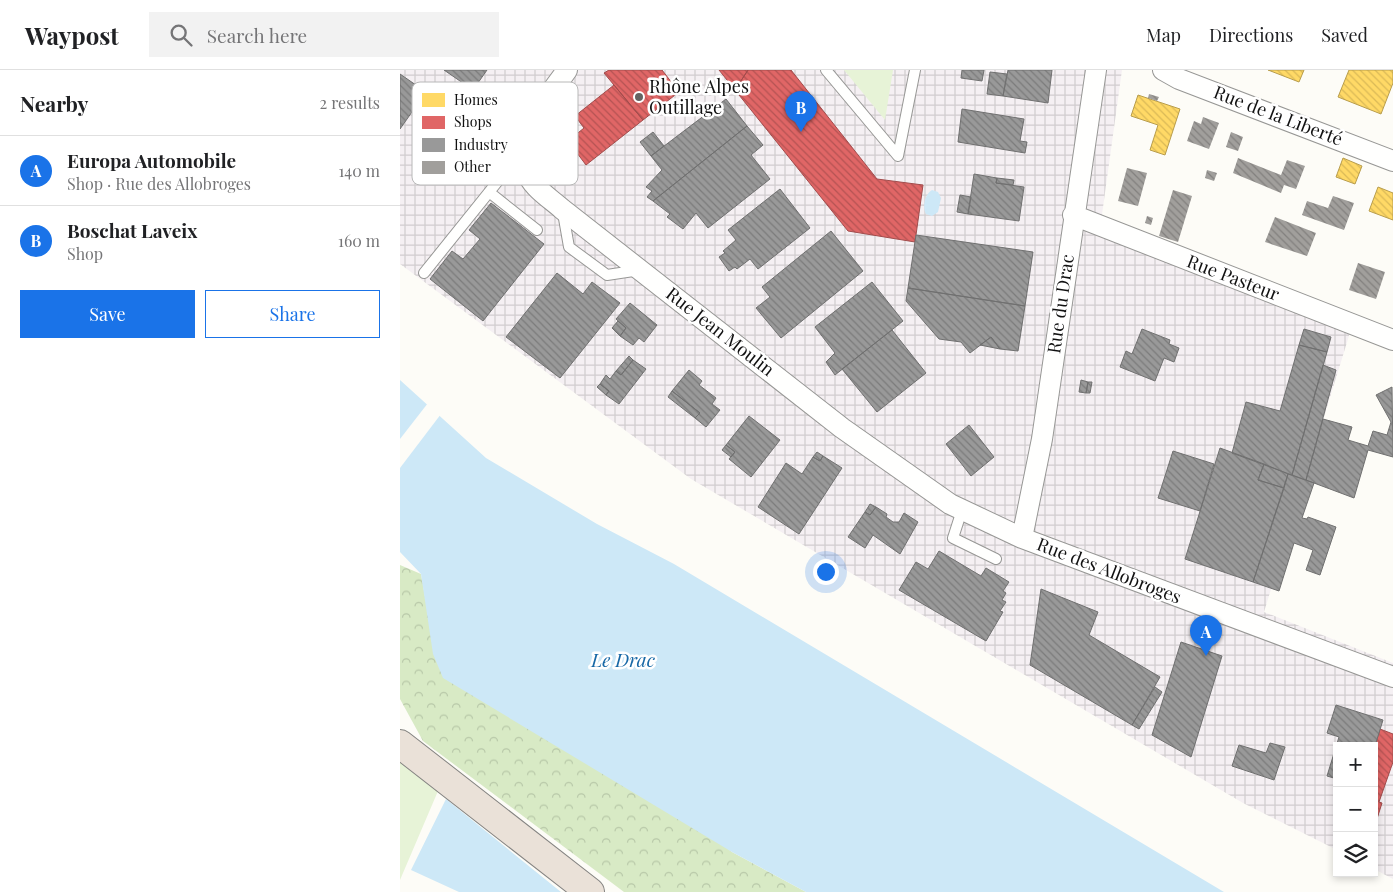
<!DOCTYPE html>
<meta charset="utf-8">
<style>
body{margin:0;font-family:"Playfair Display",serif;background:#f2f2f2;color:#202124}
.controls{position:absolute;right:15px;bottom:15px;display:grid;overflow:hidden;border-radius:0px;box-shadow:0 2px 8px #0003}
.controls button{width:45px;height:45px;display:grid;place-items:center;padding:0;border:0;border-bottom:1px solid #e0e0e0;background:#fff;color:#202124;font:25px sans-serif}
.you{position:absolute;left:425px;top:501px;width:18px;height:18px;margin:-12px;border:4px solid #fff;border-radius:50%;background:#1a73e8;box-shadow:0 0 0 8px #1a73e833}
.badge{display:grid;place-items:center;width:32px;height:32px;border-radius:50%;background:#1a73e8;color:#fff;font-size:16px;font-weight:700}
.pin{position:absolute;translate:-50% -41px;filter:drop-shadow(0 1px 2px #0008)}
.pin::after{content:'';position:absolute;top:26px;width:18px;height:15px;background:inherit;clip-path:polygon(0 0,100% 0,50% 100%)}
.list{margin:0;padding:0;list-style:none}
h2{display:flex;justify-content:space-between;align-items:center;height:65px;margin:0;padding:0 20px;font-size:21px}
h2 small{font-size:16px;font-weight:400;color:#757577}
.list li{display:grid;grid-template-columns:32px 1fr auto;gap:15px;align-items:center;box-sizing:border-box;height:70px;padding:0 20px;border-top:1px solid #e0e0e0}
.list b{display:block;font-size:19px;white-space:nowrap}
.list p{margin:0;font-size:16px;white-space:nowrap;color:#757577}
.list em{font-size:16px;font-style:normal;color:#757577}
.actions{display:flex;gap:10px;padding:15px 20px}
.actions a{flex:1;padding:11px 0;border:1px solid #1a73e8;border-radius:0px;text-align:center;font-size:18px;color:#1a73e8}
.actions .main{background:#1a73e8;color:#fff}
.icon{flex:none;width:28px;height:28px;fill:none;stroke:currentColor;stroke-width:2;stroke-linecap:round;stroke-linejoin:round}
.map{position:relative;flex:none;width:993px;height:822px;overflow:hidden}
header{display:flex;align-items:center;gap:30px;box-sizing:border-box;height:70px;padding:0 25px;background:#fff;border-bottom:1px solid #e0e0e0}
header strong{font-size:24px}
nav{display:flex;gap:28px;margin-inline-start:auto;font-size:18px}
.search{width:350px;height:45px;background:#f2f2f2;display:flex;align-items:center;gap:12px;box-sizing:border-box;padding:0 18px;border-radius:0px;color:#757577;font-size:19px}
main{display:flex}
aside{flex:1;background:#fff}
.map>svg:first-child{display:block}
</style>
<header>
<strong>Waypost</strong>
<div class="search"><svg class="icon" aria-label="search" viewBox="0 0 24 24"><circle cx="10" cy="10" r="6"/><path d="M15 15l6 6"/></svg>Search here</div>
<nav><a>Map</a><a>Directions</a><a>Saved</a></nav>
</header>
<main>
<aside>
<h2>Nearby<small>2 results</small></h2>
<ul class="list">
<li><span class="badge">A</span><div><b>Europa Automobile</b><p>Shop · Rue des Allobroges</p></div><em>140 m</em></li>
<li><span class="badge">B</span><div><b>Boschat Laveix</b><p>Shop</p></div><em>160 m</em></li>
</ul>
<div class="actions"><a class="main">Save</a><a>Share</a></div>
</aside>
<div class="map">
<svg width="993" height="822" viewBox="0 0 993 822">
<defs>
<pattern id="industrial-grid" width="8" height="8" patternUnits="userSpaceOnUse" patternTransform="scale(1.25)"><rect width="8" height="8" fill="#f5f0f3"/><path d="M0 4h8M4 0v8" fill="none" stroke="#d1cdcf"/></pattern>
<pattern id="forest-crowns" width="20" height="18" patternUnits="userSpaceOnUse" patternTransform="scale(1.25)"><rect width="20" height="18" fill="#d8eac5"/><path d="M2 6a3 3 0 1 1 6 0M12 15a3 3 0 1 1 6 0" fill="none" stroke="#b8c8a8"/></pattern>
<pattern id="homes-back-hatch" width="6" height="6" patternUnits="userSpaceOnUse" patternTransform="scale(1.25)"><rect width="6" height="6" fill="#ffd966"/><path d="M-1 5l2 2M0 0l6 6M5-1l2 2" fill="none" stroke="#dab957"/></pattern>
<pattern id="shops-back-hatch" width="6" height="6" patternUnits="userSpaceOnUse" patternTransform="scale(1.25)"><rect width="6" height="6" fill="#e06666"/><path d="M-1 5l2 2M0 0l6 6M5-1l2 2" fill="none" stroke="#b45353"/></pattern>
<pattern id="industry-back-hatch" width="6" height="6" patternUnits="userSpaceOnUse" patternTransform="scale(1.25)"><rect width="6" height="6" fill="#999"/><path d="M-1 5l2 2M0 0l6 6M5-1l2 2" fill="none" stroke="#7b7b7b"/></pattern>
<pattern id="building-back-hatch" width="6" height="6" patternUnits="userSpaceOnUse" patternTransform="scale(1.25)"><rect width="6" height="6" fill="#a19f9c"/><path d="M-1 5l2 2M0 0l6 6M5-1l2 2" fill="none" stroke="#82807e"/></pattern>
</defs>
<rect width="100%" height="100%" fill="#fdfcf7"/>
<!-- industrial -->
<path fill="url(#industrial-grid)" d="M 0,0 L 722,0 L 700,159 L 952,256 L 864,542 L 993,593 L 993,809 L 974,799 L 974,676 L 937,676 L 937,780 L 843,733 L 291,409 L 0,194 Z"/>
<!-- grass -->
<path fill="#e7f3d7" d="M 444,0 L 493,0 L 485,50 Z
M 0,682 L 41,714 L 0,810 Z"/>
<!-- forest -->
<path fill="url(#forest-crowns)" d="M 0,495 L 21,504 L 28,543 L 332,782 L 406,822 L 224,822 L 23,671 L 0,629 Z"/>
<!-- water -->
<path fill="#cde8f7" d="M 532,120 L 538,122 L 541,128 L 538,142 L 532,146 L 526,144 C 522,137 525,124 532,120 Z
M 0,310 L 86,388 L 197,454 L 274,494 L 824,822 L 406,822 L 332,782 L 43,608 L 33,584 L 21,504 L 0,482 Z
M 46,729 L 161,822 L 59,822 L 11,800 Z"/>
<!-- pier -->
<path fill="#fdfcf7" d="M 28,333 L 41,344 L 0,398 L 0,369 Z"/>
<!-- homes -->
<path fill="url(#homes-back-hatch)" stroke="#b89d4c" d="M 868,0 L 904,0 L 899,12 Z
M 949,0 L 993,0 L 993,13 L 981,44 L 938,27 Z
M 738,25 L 780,39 L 765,85 L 750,80 L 758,55 L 731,46 Z
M 943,88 L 962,96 L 955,114 L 936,107 Z
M 978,117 L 993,123 L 993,150 L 969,141 Z"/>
<!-- shops -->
<path fill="url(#shops-back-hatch)" stroke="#a24c4c" d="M 209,0 L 262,0 L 279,22 L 243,50 L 204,3 Z
M 319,0 L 348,0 L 335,20 Z
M 348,0 L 391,0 L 477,109 L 523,115 L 515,172 L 448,161 L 335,20 Z
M 214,15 L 243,50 L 186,95 L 168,71 L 184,58 L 175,46 Z
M 980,659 L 993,664 L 993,692 L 979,732 L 982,733 L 975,755 L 974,679 Z"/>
<!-- industry -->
<path fill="url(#industry-back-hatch)" stroke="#707070" d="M 44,0 L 87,0 L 73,20 Z
M 562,0 L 584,0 L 582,11 L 561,8 Z
M 608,0 L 652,0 L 648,33 L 603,26 Z
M 590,2 L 607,4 L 603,26 L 587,24 Z
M 0,4 L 26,22 L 0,59 Z
M 326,29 L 347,56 L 253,131 L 247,127 L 252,121 L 246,117 L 262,100 L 251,86 Z
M 562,39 L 624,49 L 620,71 L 627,72 L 625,83 L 558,72 Z
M 347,56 L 363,75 L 351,85 L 370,109 L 308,158 L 296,143 L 283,159 L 267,147 L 270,144 L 253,131 Z
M 253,62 L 264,76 L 251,86 L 240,72 Z
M 574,104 L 597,108 L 596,113 L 624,117 L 619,151 L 568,144 Z
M 597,108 L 614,110 L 613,115 L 596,113 Z
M 380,119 L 410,158 L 358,199 L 350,189 L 337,199 L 335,197 L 329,201 L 319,187 L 325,183 L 323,181 L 336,170 L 328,160 Z
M 560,125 L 571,127 L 568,144 L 557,142 Z
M 91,133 L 144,174 L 83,251 L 30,209 L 52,181 L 63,189 L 80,169 L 69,160 Z
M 431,161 L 463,201 L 381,268 L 356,238 L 370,227 L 362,217 Z
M 516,165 L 633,182 L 625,236 L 508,218 Z
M 157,203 L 183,224 L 192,212 L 220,233 L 160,308 L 106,267 Z
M 472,212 L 503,251 L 435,305 L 426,292 L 435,283 L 415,257 Z
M 508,218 L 625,236 L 618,281 L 600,279 L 591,267 L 570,283 L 561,272 L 539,269 L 506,231 Z
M 230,233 L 257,255 L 244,272 L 239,268 L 233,275 L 220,266 L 226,258 L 216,249 Z
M 218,251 L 226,258 L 220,266 L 212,258 Z
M 742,259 L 770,270 L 769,274 L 779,278 L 774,292 L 764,288 L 755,311 L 720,297 L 726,281 L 732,284 Z
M 904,259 L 931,267 L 927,282 L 899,275 Z
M 492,260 L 526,303 L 477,342 L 442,299 Z
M 591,267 L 600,279 L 580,275 Z
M 899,275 L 927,282 L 892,405 L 832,383 L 846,332 L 880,341 Z
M 229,286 L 233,290 L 221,305 L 216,301 Z
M 233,290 L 246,299 L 219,334 L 206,325 L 209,321 L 200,314 L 206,305 L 210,309 L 216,301 L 221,305 Z
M 923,295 L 936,300 L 906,410 L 892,405 Z
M 289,300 L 302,311 L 299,315 L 316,328 L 312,334 L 320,340 L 306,357 L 295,348 L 300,343 L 272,321 Z
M 681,310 L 688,312 L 686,323 L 679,322 Z
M 688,312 L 692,312 L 690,323 L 686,323 Z
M 200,314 L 209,321 L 206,325 L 197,317 Z
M 992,317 L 993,387 L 968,380 L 954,428 L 906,410 L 923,349 L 952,357 L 948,370 L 968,376 L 973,361 L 987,365 L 991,352 L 976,325 Z
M 272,321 L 300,343 L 295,348 L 268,327 Z
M 349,346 L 380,370 L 351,407 L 329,389 L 335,382 L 326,375 Z
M 569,355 L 594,387 L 571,406 L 546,374 Z
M 326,375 L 335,382 L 331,387 L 322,380 Z
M 820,378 L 864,394 L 858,410 L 884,418 L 853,512 L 785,489 Z
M 773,381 L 814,394 L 800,441 L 758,428 Z
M 417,382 L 423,386 L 420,391 L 413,387 Z
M 423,386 L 442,398 L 399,464 L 358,437 L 386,393 L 402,404 L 413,387 L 420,391 Z
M 864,394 L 888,404 L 884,418 L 858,410 Z
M 888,404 L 914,413 L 902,448 L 907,449 L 908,447 L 936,457 L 920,505 L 906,500 L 913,480 L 894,473 L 879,521 L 853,512 Z
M 470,434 L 476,437 L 470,445 L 465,442 Z
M 476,437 L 487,444 L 486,447 L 493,452 L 499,452 L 504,443 L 518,452 L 500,484 L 473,465 L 465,478 L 448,467 L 465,442 L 470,445 Z
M 539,481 L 581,506 L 586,498 L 609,512 L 603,521 L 606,523 L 602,530 L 606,532 L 600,541 L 603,542 L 586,571 L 499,520 L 516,492 L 528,499 Z
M 641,519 L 698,542 L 689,565 L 760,607 L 732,655 L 630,595 Z
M 781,572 L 822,586 L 791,687 L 752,665 Z
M 755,617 L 762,622 L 739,659 L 732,655 Z
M 936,635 L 983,650 L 974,679 L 974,676 L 937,676 L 937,709 L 927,706 L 939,667 L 927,663 Z
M 870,673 L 885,677 L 874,710 L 832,696 L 839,675 L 866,683 Z"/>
<!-- building -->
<path fill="url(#building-back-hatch)" d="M 749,24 L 759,27 L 757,31 L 748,28 Z
M 803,47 L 819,53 L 809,79 L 787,71 L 794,51 L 801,54 Z
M 831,62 L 843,67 L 838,81 L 826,77 Z
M 838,88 L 881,105 L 887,90 L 905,96 L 896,119 L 884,115 L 881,123 L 833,103 Z
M 727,98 L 747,103 L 738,136 L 718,131 Z
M 807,100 L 817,103 L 814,111 L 805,108 Z
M 773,120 L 792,126 L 778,172 L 759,166 Z
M 933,126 L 954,133 L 944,160 L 902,145 L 907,131 L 928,138 Z
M 747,146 L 753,148 L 751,155 L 745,153 Z
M 875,147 L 916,163 L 907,186 L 865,172 Z
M 958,193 L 985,202 L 976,229 L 949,220 Z"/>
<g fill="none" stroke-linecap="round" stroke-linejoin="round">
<defs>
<path id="service" d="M 426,0 L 498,86 L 515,0
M 89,122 L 137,160
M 163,143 L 169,177 L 207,205 L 240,200
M 24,203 L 102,106 L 123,92
M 562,440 L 553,468 L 596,489"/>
<path id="minor" d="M 167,0 C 147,29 108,69 129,107 C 135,119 152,130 162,139 L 442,358 L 550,434 L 622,468 L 993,607
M 763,0 L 779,9 L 993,91
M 673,145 L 993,270
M 622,468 L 642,369 L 696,0"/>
<path id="motorway" d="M 0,674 L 190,822"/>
</defs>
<!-- service casing -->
<use href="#service" stroke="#979795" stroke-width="12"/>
<!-- minor casing -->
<use href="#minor" stroke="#979795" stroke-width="22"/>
<!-- motorway casing -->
<use href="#motorway" stroke="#858482" stroke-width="30"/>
<!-- service -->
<use href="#service" stroke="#fffffe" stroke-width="10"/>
<!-- minor -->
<use href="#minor" stroke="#fffffe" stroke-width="20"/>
<!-- motorway -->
<use href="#motorway" stroke="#eae1d8" stroke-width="28"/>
</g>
<!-- markers -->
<circle fill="#646362" stroke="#fff" stroke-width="2" cx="239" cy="27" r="5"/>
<g text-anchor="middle" stroke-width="5" stroke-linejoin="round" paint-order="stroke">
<!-- poi labels -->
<g font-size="18" fill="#111" stroke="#fff" text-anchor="start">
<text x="249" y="23">Rhône Alpes<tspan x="249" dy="21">Outillage</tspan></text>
</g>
<!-- street labels -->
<g font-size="18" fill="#111" stroke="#fff">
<text transform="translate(878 46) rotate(21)" y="6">Rue de la Liberté</text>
<text transform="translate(833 208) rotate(21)" y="6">Rue Pasteur</text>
<text transform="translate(661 234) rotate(-82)" y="6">Rue du Drac</text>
<text transform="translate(320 262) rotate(38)" y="6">Rue Jean Moulin</text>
<text transform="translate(709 501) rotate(21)" y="6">Rue des Allobroges</text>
</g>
<!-- water labels -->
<g font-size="19" font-style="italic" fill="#1768a6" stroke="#fff">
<text x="223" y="597">Le Drac</text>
</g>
</g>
<!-- legend -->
<rect x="12" y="12" width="166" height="103" rx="8" fill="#fff" stroke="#b8b8b8" stroke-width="1"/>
<rect x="22" y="23" width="23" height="14" fill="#ffd966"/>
<rect x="22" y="46" width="23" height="13" fill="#e06666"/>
<rect x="22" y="68" width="23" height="14" fill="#999"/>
<rect x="22" y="91" width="23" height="13" fill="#a19f9c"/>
<g font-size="14" fill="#111">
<text x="54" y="35">Homes</text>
<text x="54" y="57">Shops</text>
<text x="54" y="80">Industry</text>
<text x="54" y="102">Other</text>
</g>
</svg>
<div class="controls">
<button>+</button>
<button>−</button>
<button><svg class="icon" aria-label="layers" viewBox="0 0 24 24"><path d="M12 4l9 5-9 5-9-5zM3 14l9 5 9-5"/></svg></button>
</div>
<div class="you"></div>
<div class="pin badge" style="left:806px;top:586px">A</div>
<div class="pin badge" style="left:401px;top:62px">B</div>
</div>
</main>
